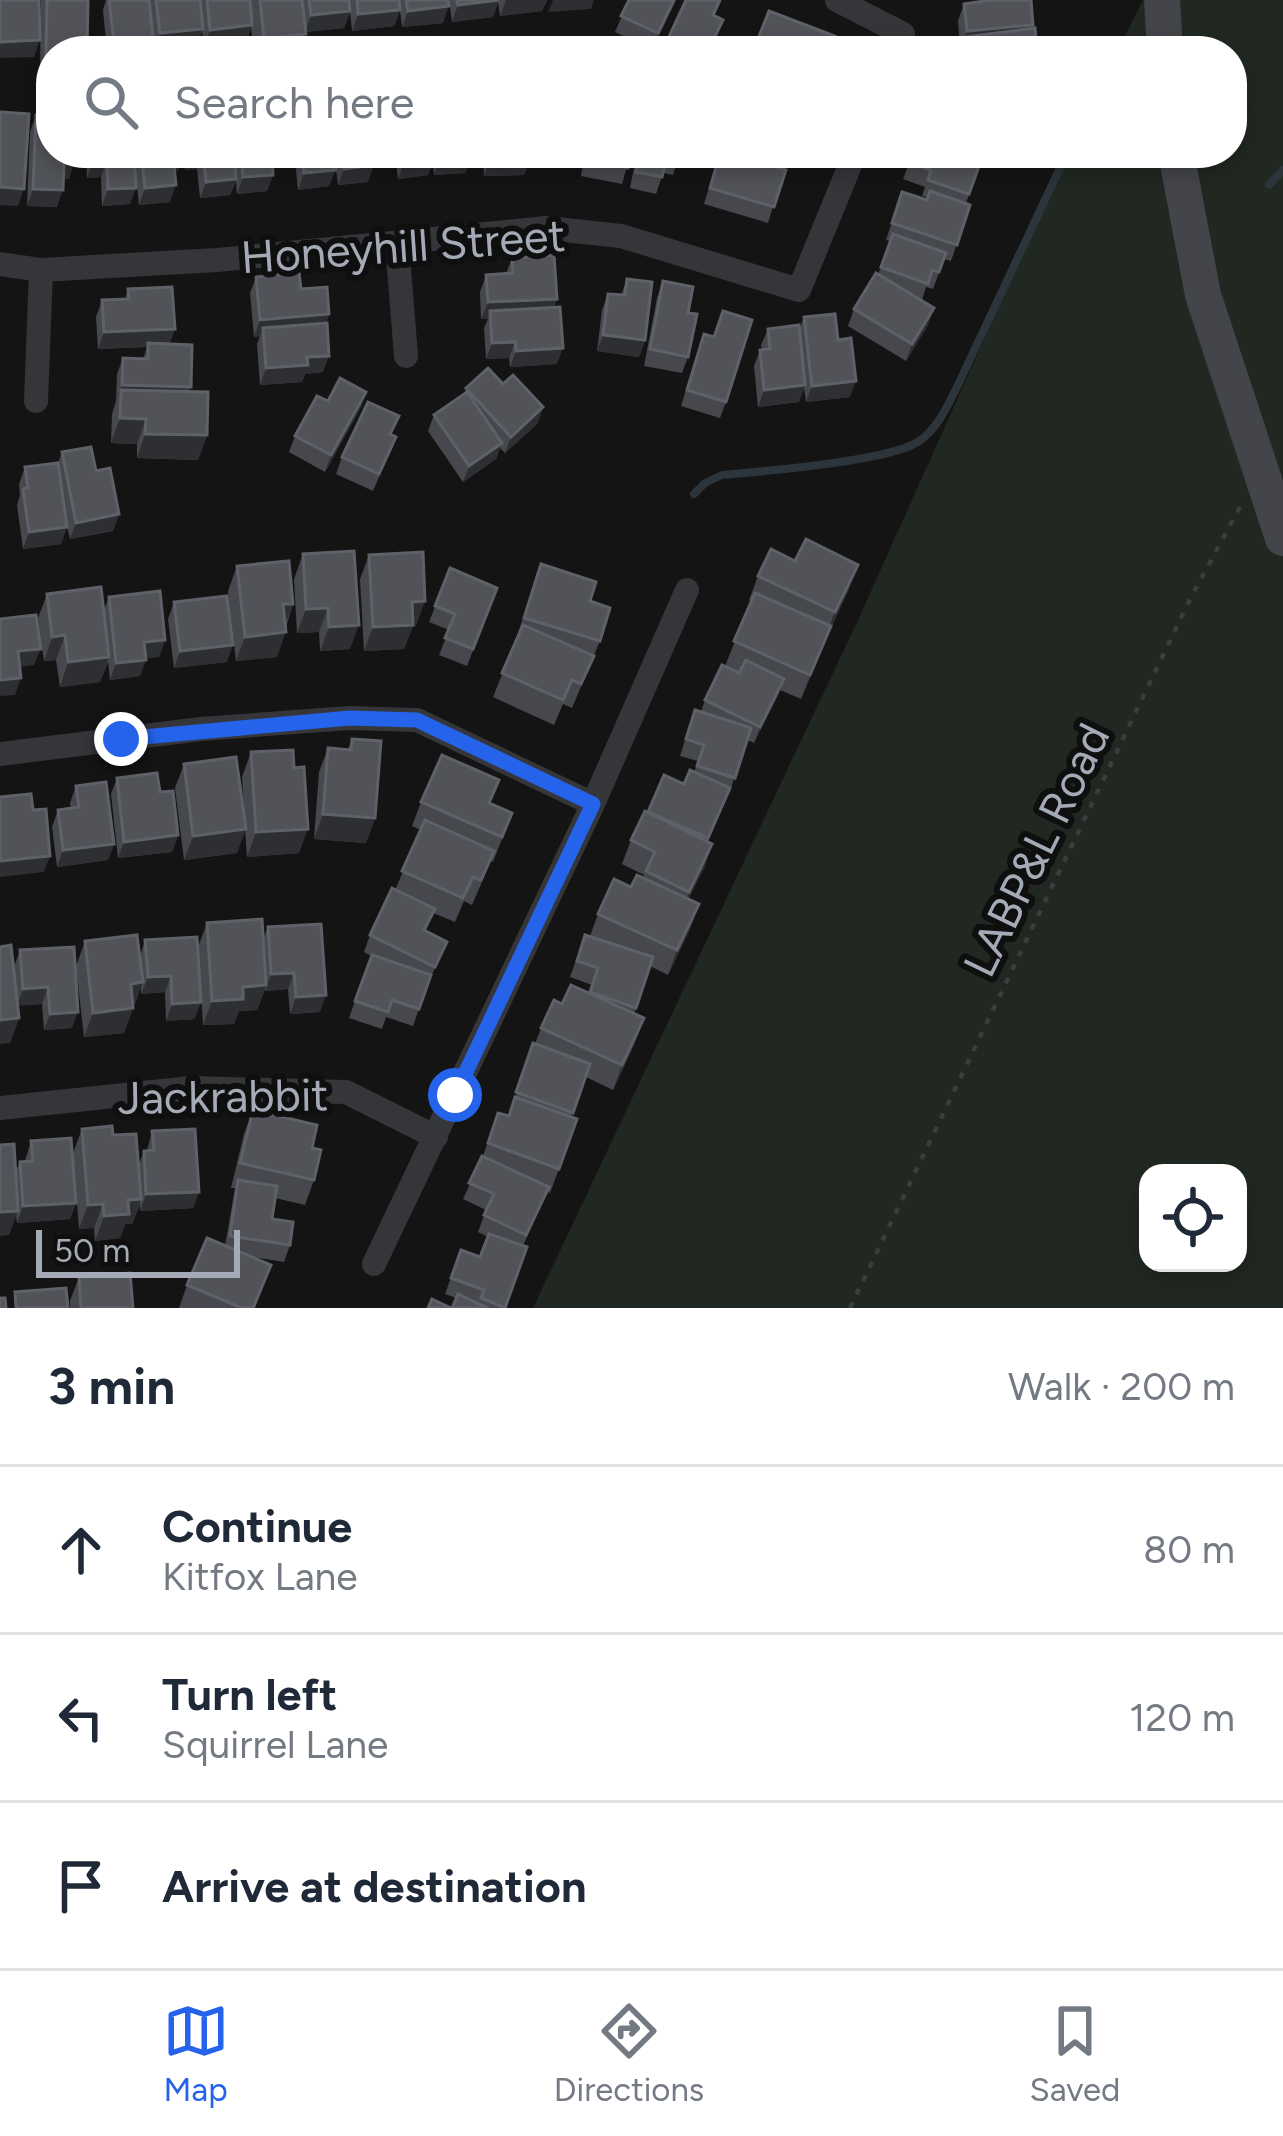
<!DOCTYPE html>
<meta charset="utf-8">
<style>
body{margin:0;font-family:Figtree,sans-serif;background:#f2f2f3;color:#1f2937}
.controls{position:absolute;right:36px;bottom:36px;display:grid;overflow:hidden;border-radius:24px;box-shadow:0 6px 18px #0003}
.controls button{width:108px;height:108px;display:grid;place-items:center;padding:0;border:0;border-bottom:3px solid #e0e1e3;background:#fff;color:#1f2937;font:60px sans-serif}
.scale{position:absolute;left:36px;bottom:30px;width:204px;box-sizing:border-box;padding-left:12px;border:6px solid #a5abb6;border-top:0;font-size:33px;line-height:42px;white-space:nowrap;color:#a5abb6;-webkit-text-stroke:9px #0f0f10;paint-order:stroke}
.stop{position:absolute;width:36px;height:36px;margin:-27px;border:9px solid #2563eb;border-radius:50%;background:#fff}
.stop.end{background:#2563eb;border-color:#fff;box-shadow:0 3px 12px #0008}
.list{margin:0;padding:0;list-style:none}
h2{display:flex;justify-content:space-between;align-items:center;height:156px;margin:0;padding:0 48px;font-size:51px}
h2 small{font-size:39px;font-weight:400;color:#747a83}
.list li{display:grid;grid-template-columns:78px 1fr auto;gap:36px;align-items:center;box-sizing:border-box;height:168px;padding:0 48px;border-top:3px solid #e0e1e3}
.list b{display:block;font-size:45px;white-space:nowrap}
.list p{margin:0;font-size:39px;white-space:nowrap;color:#747a83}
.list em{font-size:39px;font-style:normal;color:#747a83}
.icon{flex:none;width:66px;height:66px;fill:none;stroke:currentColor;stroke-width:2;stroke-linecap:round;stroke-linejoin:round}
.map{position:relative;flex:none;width:1283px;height:1308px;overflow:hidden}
.search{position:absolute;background:#fff;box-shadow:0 6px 18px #0003;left:36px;right:36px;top:36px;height:132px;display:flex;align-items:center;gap:30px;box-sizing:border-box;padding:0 42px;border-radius:48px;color:#747a83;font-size:45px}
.sheet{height:660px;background:#fff}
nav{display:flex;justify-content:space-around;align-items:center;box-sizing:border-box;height:168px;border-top:3px solid #e0e1e3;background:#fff;font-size:33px;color:#747a83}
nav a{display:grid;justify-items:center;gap:6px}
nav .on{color:#2563eb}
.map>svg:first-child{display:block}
</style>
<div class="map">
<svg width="1283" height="1308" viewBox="0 0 1283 1308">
<rect width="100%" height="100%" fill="#141415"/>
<!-- green -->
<path fill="#202821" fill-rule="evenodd" d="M 1143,0 L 1283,0 L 1283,1308 L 533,1308 L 858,620 L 1068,153 L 1232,153 L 1232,51 L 1117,51 ZM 1148,1173 L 1238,1173 L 1238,1263 L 1148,1263 Z"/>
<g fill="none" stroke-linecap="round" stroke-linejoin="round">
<!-- stream -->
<path stroke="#2c353b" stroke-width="8" d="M 1269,185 L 1283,170
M 694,494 L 705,483 L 722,475 C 767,471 875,462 912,445 C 935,435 947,407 958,385 L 1067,153"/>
<!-- path -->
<path stroke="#3b3d41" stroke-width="4.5" stroke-dasharray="6 9" stroke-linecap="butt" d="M 850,1308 L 1190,599 L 1240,507"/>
<!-- minor -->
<path stroke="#35363a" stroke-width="24" d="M 837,0 L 903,34 L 897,51
M 397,243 L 406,356
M 0,264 L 41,270 L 217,260 L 546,228 L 621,236 L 799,290 L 855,153
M 36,401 L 41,270
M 0,754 L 201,729 L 349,718 L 417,720 L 593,804
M 0,1108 L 191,1088 L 346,1092 L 436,1137
M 374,1264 L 593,804 L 687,590"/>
<!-- secondary -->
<path stroke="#43454a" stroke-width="36" d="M 1162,0 L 1165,51
M 1176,153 L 1203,295 L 1283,538"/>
</g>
<!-- wall -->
<path fill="#47484d" d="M 41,0 L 88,0 L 51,51 L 51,72 L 40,71 Z
M 106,0 L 448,0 L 443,23 L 402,27 L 400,10 L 394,26 L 352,31 L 350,12 L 344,28 L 306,32 L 300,51 L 254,51 L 251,28 L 246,42 L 204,46 L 202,31 L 197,45 L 154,49 L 153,39 L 148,51 L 107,51 L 103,10 Z
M 449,0 L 547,0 L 542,11 L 500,16 L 498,2 L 493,17 L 452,22 Z
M 629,0 L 676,0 L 652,50 L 615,32 Z
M 686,0 L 721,0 L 714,16 L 717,36 L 710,51 L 663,51 Z
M 983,0 L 1031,0 L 1033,25 L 1032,29 L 1037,51 L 960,51 L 958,21 L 964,4 L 983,2 Z
M 36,115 L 69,179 L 63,178 L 57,207 L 27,206 L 30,132 Z
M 86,153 L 280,153 L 276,162 L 273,163 L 273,175 L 267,191 L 237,194 L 236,181 L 230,195 L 200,198 L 197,169 L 185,170 L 184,155 L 178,171 L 175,171 L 170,202 L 139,205 L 135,166 L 130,204 L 102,206 L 101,177 L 87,178 Z
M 284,153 L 334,153 L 329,186 L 298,190 L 295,160 L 285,161 Z
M 334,153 L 374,153 L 372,153 L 368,182 L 338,185 Z
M 395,153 L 472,153 L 465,173 L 434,175 L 433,162 L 428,175 L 398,179 Z
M 483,153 L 530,153 L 530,159 L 524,175 L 484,176 Z
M 585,153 L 631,153 L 622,184 L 581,176 Z
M 637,153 L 680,153 L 673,175 L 663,173 L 656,194 L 630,188 Z
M 717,153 L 789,153 L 768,223 L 704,204 L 719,155 Z
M 913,153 L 983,153 L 983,155 L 966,203 L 970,205 L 951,261 L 944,259 L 933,289 L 926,287 L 922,300 L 928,325 L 906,361 L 848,326 L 854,309 L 878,275 L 890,241 L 886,240 L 902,192 L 927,200 L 928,198 L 922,196 L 925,187 L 903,179 Z
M 512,258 L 557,299 L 554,307 L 557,364 L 510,367 L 509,358 L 486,359 L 484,328 L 488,319 L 481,319 L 480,292 L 486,275 L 506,274 Z
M 256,277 L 301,289 L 329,314 L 326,323 L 323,372 L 305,374 L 302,382 L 260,385 L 257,344 L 260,336 L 254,337 L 250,293 Z
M 627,279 L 645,340 L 639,357 L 597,351 L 602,310 L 608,294 L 621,295 Z
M 663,281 L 688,313 L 688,357 L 682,373 L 644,366 L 657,298 Z
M 128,289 L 175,329 L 169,344 L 207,435 L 198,460 L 137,458 L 137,444 L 111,443 L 112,414 L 116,401 L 117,374 L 123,358 L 143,359 L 147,347 L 98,349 L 96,317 L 102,300 L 125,299 Z
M 804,317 L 838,340 L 850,397 L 806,402 L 804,388 L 799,402 L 758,407 L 754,366 L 760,350 L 762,349 L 761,345 L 768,329 L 799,330 Z
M 698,351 L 726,402 L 720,418 L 681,406 Z
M 503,384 L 543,407 L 537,424 L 505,453 L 500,448 L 496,459 L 463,482 L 428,431 L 434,415 L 464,394 L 466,388 Z
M 366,392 L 360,409 L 325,472 L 289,452 L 295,436 L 328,401 Z
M 392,435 L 396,437 L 373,491 L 336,474 L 342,457 Z
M 62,452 L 96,471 L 119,514 L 113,531 L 70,539 L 67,527 L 61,544 L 23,549 L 17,505 L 20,495 L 19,484 L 25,467 L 58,463 Z
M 303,554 L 350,649 L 320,651 L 319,632 L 297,633 L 294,579 Z
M 369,555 L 416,626 L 413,626 L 404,649 L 364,651 L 360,579 Z
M 541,564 L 590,601 L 600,641 L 572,708 L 563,704 L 554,725 L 493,697 L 515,642 Z
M 237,566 L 293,604 L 277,657 L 236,661 L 228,591 Z
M 450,568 L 497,588 L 467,666 L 439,655 L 449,630 L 429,622 Z
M 758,576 L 849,589 L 830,630 L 801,699 L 780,690 L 754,743 L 747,740 L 729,794 L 728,794 L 708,841 L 712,844 L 704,868 L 688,899 L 699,904 L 690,929 L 668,975 L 650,966 L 634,1014 L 635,1043 L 613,1090 L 586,1077 L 571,1117 L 559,1169 L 550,1193 L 547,1192 L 523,1246 L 505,1308 L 452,1308 L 456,1298 L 445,1294 L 461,1250 L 480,1257 L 488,1237 L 478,1232 L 486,1210 L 463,1199 L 483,1156 L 498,1113 L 509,1116 L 533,1043 L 535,1044 L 541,1028 L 562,1004 L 589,993 L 592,985 L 570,977 L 585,935 L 590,936 L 598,914 L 643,878 L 644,875 L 622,864 L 631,840 L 648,812 L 684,784 L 694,773 L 698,761 L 680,756 L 689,727 L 695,710 L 701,712 L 705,700 L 725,666 L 751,601 L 749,600 Z
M 47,594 L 104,610 L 109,597 L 165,640 L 159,657 L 146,658 L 140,676 L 110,680 L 108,662 L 100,682 L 60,687 L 56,660 L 44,661 L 38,618 Z
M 174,602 L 227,662 L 174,668 L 168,619 Z
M 352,739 L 375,818 L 366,843 L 314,839 L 319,772 L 328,748 L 348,749 Z
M 251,752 L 299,853 L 247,857 L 245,829 L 237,853 L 184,860 L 175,788 L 184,764 L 245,827 L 242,777 Z
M 117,778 L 160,792 L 178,835 L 172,852 L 118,858 L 111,794 Z
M 499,780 L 490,803 L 512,813 L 493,862 L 491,861 L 472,905 L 464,901 L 455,922 L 433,913 L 426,931 L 447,942 L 428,983 L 413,1026 L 386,1017 L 382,1029 L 349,1018 L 371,956 L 364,952 L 370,935 L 395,890 L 421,830 L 412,826 L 421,802 Z
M 76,786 L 114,844 L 108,860 L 57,867 L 52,827 L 58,810 L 71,808 L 70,803 Z
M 207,923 L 263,939 L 268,927 L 320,1012 L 290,1014 L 288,989 L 265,991 L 265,989 L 257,1010 L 239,1011 L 234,1024 L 203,1025 L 198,947 Z
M 197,937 L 195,1019 L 166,1021 L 165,992 L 141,994 L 141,986 L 124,1033 L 84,1037 L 76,966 L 85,941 L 140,956 L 145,940 Z
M 74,947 L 72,1028 L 44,1030 L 42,1004 L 18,1005 L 19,1018 L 10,1043 L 16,987 L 14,967 L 20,950 Z
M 253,1110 L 312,1148 L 314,1180 L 305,1205 L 275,1198 L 272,1219 L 290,1245 L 284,1262 L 252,1257 L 271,1265 L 255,1308 L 179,1308 L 187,1285 L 225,1246 L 235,1188 L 231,1188 L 244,1134 Z
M 82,1129 L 113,1135 L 139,1164 L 144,1151 L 147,1151 L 152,1131 L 199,1192 L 193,1208 L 140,1211 L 140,1204 L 132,1224 L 125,1224 L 120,1238 L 95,1241 L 94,1228 L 79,1229 L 73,1153 Z
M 31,1141 L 76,1203 L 70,1219 L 17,1223 L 16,1215 L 9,1235 L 15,1173 L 20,1162 L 25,1161 Z
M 79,1277 L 133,1308 L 70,1308 L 70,1301 Z"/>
<!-- shaded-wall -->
<path fill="#2e2f32" d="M 499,0 L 493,17 L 452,22 L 458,5 Z
M 506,0 L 547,0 L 542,11 L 500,16 Z
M 553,0 L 594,0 L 591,9 L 548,12 Z
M 674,0 L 676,0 L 652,50 L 658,33 Z
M 449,6 L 443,23 L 402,27 L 408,11 Z
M 400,10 L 394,26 L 352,31 L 358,14 Z
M 350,11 L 344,28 L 305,32 L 311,15 Z
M 252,25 L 246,42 L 204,46 L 210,30 Z
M 1033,25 L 1027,41 L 965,37 L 961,48 L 967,31 Z
M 203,29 L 197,45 L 154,49 L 160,33 Z
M 306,34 L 300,51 L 260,51 L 264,39 Z
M 153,38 L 148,51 L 110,51 L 114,42 Z
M 40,40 L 34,57 L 0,58 L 0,42 Z
M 46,55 L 51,55 L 51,72 L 40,71 Z
M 191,153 L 203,153 L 197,169 L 185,170 Z
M 288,153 L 297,153 L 295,160 L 285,161 Z
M 442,153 L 472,153 L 465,173 L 434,175 Z
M 538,153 L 564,153 L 561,160 L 534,162 Z
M 184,154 L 178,171 L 167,172 L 173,155 Z
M 434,159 L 428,175 L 398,179 L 404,162 Z
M 530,159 L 524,175 L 484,176 L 490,160 Z
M 107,160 L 101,177 L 87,178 L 93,161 Z
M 64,161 L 75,162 L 69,179 L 58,178 Z
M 374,165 L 368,182 L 338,185 L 344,169 Z
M 336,170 L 329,186 L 298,190 L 304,173 Z
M 273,175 L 267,191 L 237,194 L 243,177 Z
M 236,179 L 230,195 L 200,198 L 206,182 Z
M 176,185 L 170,202 L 139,205 L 145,188 Z
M 0,187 L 24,189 L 18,206 L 0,205 Z
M 136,188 L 130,204 L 102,206 L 108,189 Z
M 33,189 L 63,190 L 57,207 L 27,206 Z
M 557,299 L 551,315 L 490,311 L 488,319 L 481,319 L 488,302 Z
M 934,308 L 928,325 L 906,361 L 912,344 Z
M 329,314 L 323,330 L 263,328 L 260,336 L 254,337 L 260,320 Z
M 175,329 L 169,346 L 98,349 L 104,332 Z
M 603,335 L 645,340 L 639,357 L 597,351 Z
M 515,342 L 509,358 L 486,359 L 492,343 Z
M 563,348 L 557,364 L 510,367 L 516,351 Z
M 329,356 L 323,372 L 305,374 L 302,382 L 260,385 L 266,368 L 307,357 Z
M 856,381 L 850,397 L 806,402 L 812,386 Z
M 122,385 L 191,387 L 185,403 L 121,390 L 116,401 Z
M 805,385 L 799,402 L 758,407 L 764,390 Z
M 366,392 L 360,409 L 325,472 L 331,455 Z
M 543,407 L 537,424 L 505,453 L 511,437 Z
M 120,418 L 146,419 L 137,444 L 111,443 Z
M 145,434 L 207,435 L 198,460 L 137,458 Z
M 502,443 L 496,459 L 463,482 L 469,466 Z
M 119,514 L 113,531 L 70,539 L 76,523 Z
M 67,527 L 61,544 L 23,549 L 29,532 Z
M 858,565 L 849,589 L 830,630 L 801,699 L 835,612 Z
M 425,601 L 416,626 L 413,626 L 404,649 L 364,651 L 373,627 L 412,602 Z
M 283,604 L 293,604 L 284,628 Z
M 328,608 L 319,632 L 297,633 L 306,609 Z
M 359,625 L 350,649 L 320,651 L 329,627 Z
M 286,632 L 277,657 L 236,661 L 245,637 Z
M 65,635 L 56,660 L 44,661 L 52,637 Z
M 165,640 L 159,657 L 138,659 L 144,642 Z
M 233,645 L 227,662 L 174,668 L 180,651 Z
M 41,649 L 34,665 L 12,668 L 18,651 Z
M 109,657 L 100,682 L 60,687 L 68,662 Z
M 146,660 L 140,676 L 110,680 L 116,663 Z
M 21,678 L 15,695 L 0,696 L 0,680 Z
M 784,679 L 778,696 L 754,743 L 760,727 Z
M 323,814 L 375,818 L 366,843 L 314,839 Z
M 246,829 L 237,853 L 184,860 L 193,836 Z
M 308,829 L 299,853 L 247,857 L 256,832 Z
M 178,835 L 172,852 L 118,858 L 124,842 Z
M 114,844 L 108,860 L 57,867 L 63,850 Z
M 712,844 L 704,868 L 680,916 L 689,892 Z
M 50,856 L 44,872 L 0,877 L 0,861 Z
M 699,904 L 690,929 L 668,975 L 677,950 Z
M 294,973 L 288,989 L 265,991 L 271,974 Z
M 171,976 L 165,992 L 141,994 L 148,977 Z
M 143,982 L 134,1007 L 131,984 Z
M 266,985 L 257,1010 L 239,1011 L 234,1024 L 203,1025 L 212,1001 L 243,987 Z
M 48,987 L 42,1004 L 17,1006 L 23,989 Z
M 326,995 L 320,1012 L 290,1014 L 296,997 Z
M 201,1002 L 195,1019 L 166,1021 L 172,1004 Z
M 133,1008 L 124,1033 L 84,1037 L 93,1013 Z
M 78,1012 L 72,1028 L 44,1030 L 50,1014 Z
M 19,1018 L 10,1043 L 0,1044 L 0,1020 Z
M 644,1018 L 635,1043 L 613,1090 L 622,1065 Z
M 199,1192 L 193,1208 L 140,1211 L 146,1194 Z
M 141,1199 L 132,1224 L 125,1224 L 120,1238 L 95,1241 L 104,1216 L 128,1200 Z
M 76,1203 L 70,1219 L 17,1223 L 23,1206 Z
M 103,1204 L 94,1228 L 79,1229 L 88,1205 Z
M 18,1211 L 9,1235 L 0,1236 L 0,1212 Z"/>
<!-- building -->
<path fill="#515358" stroke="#5e6167" stroke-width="3" d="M 0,0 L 39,0 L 40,40 L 0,42 Z
M 47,0 L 88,0 L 87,51 L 51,51 L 51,55 L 46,55 Z
M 109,0 L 149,0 L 153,38 L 114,42 Z
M 156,0 L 200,0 L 203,29 L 160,33 Z
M 207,0 L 250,0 L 252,25 L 210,30 Z
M 260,0 L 302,0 L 306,34 L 264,39 Z
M 309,0 L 349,0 L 350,11 L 311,15 Z
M 357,0 L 399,0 L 400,10 L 358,14 Z
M 406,0 L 448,0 L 449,6 L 408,11 Z
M 457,0 L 499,0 L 458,5 Z
M 629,0 L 674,0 L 658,33 L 621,16 Z
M 686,0 L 720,0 L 713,15 L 723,20 L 708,51 L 689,51 L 667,41 Z
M 991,0 L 1031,0 L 1033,25 L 967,31 L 964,4 Z
M 769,11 L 835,36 L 829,51 L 759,51 L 754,49 Z
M 1035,28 L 1037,51 L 967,51 L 965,37 Z
M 0,112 L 29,114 L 24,189 L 0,187 Z
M 36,115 L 51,116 L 51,153 L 76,153 L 75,162 L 64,161 L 63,190 L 33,189 Z
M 93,153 L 134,153 L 136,188 L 108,189 L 107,160 L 93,161 Z
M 141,153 L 184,153 L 173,155 L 176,185 L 145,188 Z
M 203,153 L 234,153 L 236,179 L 206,182 Z
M 241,153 L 272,153 L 273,175 L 243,177 Z
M 302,153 L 334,153 L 336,170 L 304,173 Z
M 342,153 L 372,153 L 374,165 L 344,169 Z
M 403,153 L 433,153 L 434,159 L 404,162 Z
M 489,153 L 530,153 L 530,159 L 490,160 Z
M 588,153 L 631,153 L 628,168 L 587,159 Z
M 640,153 L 680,153 L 679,158 L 667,156 L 662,177 L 636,172 Z
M 720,153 L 729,153 L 786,170 L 774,207 L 710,188 Z
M 768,153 L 789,153 L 787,160 Z
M 913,153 L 978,153 L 983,155 L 969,194 L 928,180 L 931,170 L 909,162 Z
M 930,191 L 970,205 L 957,245 L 892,223 L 902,192 L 927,200 Z
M 893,234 L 946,253 L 939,272 L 932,270 L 928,284 L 881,267 Z
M 554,255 L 557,299 L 488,302 L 486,275 L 513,273 L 512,258 Z
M 299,272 L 301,289 L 327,287 L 329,314 L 260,320 L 256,277 Z
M 876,273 L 934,308 L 912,344 L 854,309 Z
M 627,279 L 652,282 L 645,340 L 603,335 L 608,294 L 625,295 Z
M 663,281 L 693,287 L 688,313 L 697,314 L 688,357 L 650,349 Z
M 172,287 L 175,329 L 104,332 L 102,300 L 129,299 L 128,289 Z
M 560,307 L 563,348 L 516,351 L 515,342 L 492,343 L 490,311 Z
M 723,311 L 752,320 L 726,402 L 687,390 L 704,334 L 714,337 Z
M 835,314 L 838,340 L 851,338 L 856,381 L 812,386 L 804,317 Z
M 327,323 L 329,356 L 307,357 L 308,365 L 266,368 L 263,328 Z
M 799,325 L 805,385 L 764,390 L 760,350 L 770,349 L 768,329 Z
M 148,343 L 192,345 L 191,387 L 122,385 L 123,358 L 148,359 Z
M 488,368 L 503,384 L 513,375 L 543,407 L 511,437 L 466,388 Z
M 340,378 L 366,392 L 331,455 L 295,436 L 317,396 L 328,401 Z
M 121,390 L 208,392 L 207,435 L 145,434 L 146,419 L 120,418 Z
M 467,392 L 502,443 L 469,466 L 434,415 Z
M 368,402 L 399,416 L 390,434 L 396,437 L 379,474 L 342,457 Z
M 91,447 L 96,471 L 110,468 L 119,514 L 76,523 L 62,452 Z
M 58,463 L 67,527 L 29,532 L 23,489 L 28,488 L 25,467 Z
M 806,539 L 858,565 L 835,612 L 758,576 L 771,549 L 795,561 Z
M 354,551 L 359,625 L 329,627 L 328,608 L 306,609 L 303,554 Z
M 423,552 L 425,601 L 412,602 L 413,625 L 373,627 L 369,555 Z
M 289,561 L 293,604 L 283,604 L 286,632 L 245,637 L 237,566 Z
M 541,564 L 596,582 L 590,601 L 610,608 L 600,641 L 524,618 Z
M 450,568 L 497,588 L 473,649 L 445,638 L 455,614 L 435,606 Z
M 101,587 L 109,657 L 68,662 L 65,635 L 52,637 L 47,594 Z
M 160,591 L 165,640 L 144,642 L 146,660 L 116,663 L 109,597 Z
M 755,593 L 831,626 L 810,675 L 734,641 Z
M 227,596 L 233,645 L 180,651 L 174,602 Z
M 36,615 L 41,649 L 18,651 L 21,678 L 0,680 L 0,619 Z
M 523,625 L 594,656 L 581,684 L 572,680 L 563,700 L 502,673 Z
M 746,660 L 784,679 L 760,727 L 705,700 L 722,665 L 739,673 Z
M 695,710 L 751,728 L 735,778 L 697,766 L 704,745 L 686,739 Z
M 352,739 L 381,741 L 375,818 L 323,814 L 328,748 L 351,750 Z
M 293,750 L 294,768 L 304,767 L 308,829 L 256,832 L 251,752 Z
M 442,755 L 499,780 L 489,803 L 512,813 L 502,837 L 421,802 Z
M 236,757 L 246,829 L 193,836 L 184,764 Z
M 690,770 L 730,788 L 708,838 L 648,812 L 664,775 L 684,784 Z
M 157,773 L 160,792 L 173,791 L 178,835 L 124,842 L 117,778 Z
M 106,782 L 114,844 L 63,850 L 58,810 L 79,807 L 76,786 Z
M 31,794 L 33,810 L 46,809 L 50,856 L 0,861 L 0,797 Z
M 645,811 L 712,844 L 689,892 L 646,871 L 655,852 L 631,840 Z
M 425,820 L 494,851 L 481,880 L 473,877 L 463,898 L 402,871 Z
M 637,875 L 699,904 L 677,950 L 598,914 L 614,879 L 631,887 Z
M 392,888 L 435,909 L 424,930 L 447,942 L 435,967 L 370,935 Z
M 262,919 L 266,985 L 243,987 L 243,999 L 212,1001 L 207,923 Z
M 321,924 L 326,995 L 296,997 L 294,973 L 271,974 L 268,927 Z
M 137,935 L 143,982 L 131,984 L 133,1008 L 93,1013 L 85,941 Z
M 585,935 L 653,957 L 636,1008 L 590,992 L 598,968 L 577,961 Z
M 197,937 L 201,1002 L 172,1004 L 171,976 L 148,977 L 145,940 Z
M 11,945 L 19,1018 L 0,1020 L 0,947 Z
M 74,947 L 78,1012 L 50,1014 L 48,987 L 23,989 L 20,950 Z
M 372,955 L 431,975 L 419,1009 L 392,1000 L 388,1012 L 355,1001 Z
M 571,985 L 644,1018 L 622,1065 L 541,1028 L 554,1000 L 562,1004 Z
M 533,1043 L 590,1064 L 573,1113 L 516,1092 Z
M 515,1097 L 577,1119 L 559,1169 L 488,1143 L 498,1113 L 509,1116 Z
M 253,1110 L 317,1125 L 312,1148 L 321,1150 L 314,1180 L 240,1163 Z
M 112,1126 L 113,1135 L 136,1134 L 141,1199 L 128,1200 L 129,1214 L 104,1216 L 103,1204 L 88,1205 L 82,1129 Z
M 195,1129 L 199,1192 L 146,1194 L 144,1151 L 154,1150 L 152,1131 Z
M 71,1138 L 76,1203 L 23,1206 L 20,1162 L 33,1161 L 31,1141 Z
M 14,1144 L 18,1211 L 0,1212 L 0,1145 Z
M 482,1156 L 549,1187 L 526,1235 L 484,1215 L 494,1194 L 469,1183 Z
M 238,1180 L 277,1186 L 272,1219 L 293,1222 L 290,1245 L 230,1236 Z
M 489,1234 L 527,1247 L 505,1308 L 481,1298 L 484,1290 L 451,1278 L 461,1250 L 480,1257 Z
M 207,1238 L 271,1265 L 253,1308 L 242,1308 L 187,1285 Z
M 130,1273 L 133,1308 L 81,1308 L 79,1277 Z
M 66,1288 L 68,1308 L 16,1308 L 15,1292 Z
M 458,1294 L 488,1308 L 452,1308 Z
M 0,1298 L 5,1298 L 6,1308 L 0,1308 Z
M 432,1299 L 451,1308 L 428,1308 Z"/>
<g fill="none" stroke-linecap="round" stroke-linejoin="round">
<!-- route -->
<path stroke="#2563eb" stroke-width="15" d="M 121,739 L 350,718 L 417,720 L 593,804 L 455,1095"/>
</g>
<g text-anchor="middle" stroke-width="12" stroke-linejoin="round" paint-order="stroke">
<!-- street labels -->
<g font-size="45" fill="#a5abb6" stroke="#0f0f10">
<text transform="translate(403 246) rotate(-4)" y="16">Honeyhill Street</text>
<text transform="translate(1036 850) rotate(-64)" y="16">LABP&amp;L Road</text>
<text transform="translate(223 1096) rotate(-1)" y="16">Jackrabbit</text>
</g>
</g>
</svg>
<div class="controls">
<button><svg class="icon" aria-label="locate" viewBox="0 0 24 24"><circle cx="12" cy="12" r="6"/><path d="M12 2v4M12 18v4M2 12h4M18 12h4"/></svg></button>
</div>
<div class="scale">50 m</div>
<div class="stop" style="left:455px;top:1095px"></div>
<div class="stop end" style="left:121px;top:739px"></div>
<div class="search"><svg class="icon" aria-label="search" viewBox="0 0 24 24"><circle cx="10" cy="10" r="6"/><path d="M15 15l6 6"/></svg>Search here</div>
</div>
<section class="sheet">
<h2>3 min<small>Walk · 200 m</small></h2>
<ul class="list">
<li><svg class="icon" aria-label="ahead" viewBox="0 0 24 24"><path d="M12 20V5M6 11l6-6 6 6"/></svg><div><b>Continue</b><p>Kitfox Lane</p></div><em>80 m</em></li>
<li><svg class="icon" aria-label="left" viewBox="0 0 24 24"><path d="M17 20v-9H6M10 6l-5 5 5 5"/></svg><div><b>Turn left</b><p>Squirrel Lane</p></div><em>120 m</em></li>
<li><svg class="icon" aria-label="arrive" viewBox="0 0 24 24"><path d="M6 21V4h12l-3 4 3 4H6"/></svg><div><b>Arrive at destination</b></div></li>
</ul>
</section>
<nav>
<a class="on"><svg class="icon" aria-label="map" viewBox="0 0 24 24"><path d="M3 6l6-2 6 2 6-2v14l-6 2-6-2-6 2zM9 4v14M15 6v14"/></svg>Map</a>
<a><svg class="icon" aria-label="directions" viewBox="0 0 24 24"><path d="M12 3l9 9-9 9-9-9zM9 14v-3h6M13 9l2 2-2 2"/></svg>Directions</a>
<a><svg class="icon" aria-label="saved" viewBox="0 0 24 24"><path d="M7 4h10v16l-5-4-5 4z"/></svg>Saved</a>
</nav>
